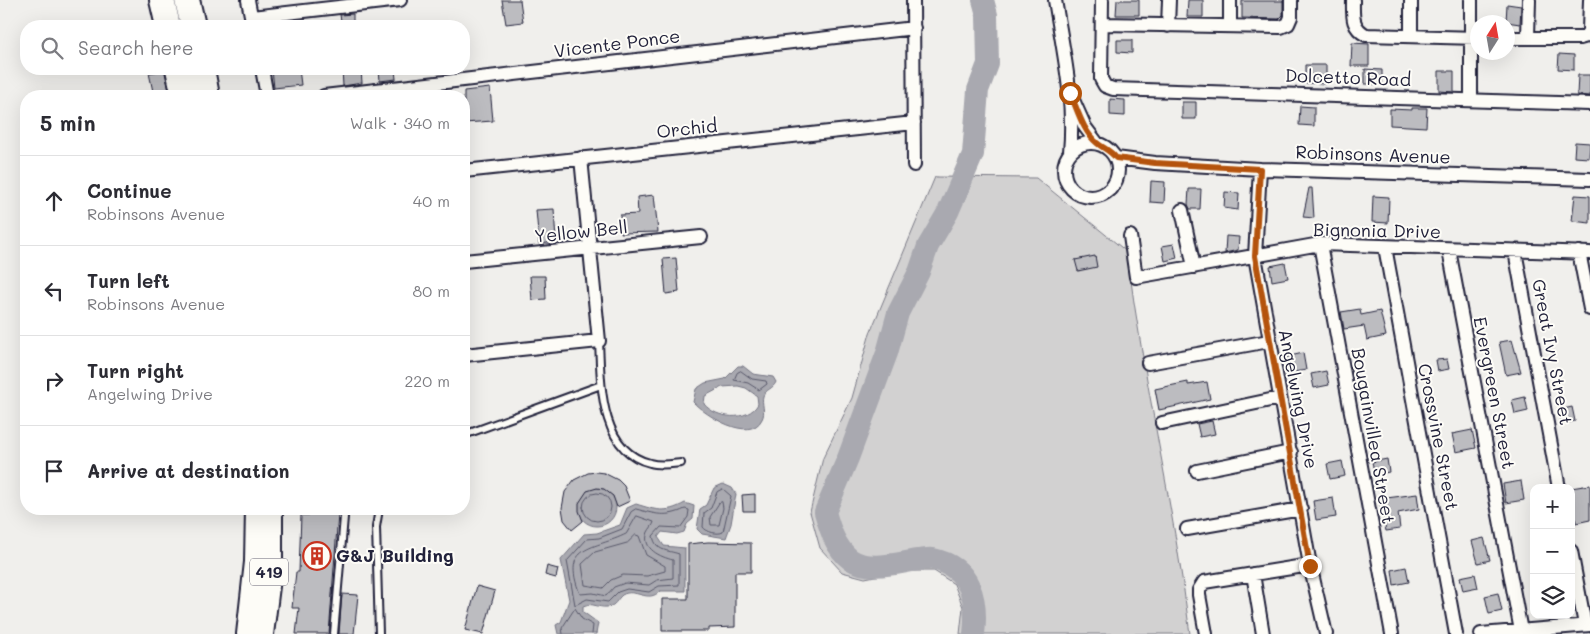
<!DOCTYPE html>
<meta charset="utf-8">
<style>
body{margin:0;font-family:Mali,sans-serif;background:#f2f2f3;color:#2b2b33}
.controls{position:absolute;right:15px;bottom:15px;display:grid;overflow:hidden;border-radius:10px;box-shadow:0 5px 20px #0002}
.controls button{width:45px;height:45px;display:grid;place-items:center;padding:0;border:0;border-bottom:1px solid #e1e1e2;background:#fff;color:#2b2b33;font:25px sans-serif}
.compass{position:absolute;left:1470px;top:15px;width:45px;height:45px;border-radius:50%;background:#fff;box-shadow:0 5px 20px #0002;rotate:11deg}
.stop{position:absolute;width:15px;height:15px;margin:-11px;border:4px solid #b45309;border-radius:50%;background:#fff}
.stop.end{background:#b45309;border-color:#fff;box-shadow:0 1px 5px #0008}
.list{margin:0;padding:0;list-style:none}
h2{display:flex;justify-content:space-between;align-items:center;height:65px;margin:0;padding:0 20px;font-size:21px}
h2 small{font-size:16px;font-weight:400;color:#7c7c81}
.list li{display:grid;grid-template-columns:32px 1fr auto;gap:15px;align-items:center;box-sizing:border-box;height:90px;padding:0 20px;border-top:1px solid #e1e1e2}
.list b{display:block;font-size:19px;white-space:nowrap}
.list p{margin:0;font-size:16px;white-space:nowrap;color:#7c7c81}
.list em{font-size:16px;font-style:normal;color:#7c7c81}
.icon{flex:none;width:28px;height:28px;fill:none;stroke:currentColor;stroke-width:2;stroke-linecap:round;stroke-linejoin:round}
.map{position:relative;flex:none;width:1590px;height:634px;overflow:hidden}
.search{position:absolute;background:#fff;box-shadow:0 5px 20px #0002;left:20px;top:20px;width:450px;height:55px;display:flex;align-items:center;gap:12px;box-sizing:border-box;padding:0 18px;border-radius:20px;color:#7c7c81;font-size:19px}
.panel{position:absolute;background:#fff;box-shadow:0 5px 20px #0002;left:20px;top:90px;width:450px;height:425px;border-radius:20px}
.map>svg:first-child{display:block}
</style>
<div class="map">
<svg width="1590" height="634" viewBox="0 0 1590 634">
<rect width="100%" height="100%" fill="#f0efec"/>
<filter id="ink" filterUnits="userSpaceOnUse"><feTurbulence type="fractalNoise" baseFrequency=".02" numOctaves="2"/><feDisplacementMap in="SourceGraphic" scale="10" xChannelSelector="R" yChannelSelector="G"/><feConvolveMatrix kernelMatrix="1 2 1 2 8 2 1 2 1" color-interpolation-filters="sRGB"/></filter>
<g filter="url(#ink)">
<!-- built -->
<path fill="#e0e0df" d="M 294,509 L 350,509 L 350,513 L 295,515 Z"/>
<!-- green -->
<path fill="#d2d1d1" stroke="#7a7a86" d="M 935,177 L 1036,178 L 1127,252 C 1143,380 1174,506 1190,634 L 960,634 L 963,607 L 954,584 L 934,571 L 901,571 L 865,578 L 842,572 L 820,548 L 810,512 L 823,458 L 852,398 L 870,333 Z"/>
<!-- water -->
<path fill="#a9a9b0" stroke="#737381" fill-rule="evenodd" d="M 738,366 L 743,366 L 753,374 L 773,377 L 776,382 C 773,389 766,389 763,396 C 761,403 766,412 762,419 C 750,444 705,415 693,402 L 696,389 L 705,383 L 725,379 ZM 738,386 L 746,388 L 757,396 L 758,404 C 748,422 716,419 704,404 L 705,396 L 722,387 Z
M 723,484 L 732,488 L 736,494 L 731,524 L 726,538 L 702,534 L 697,529 L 700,509 L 706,505 L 714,488 Z
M578 507a19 19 0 1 1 38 0a19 19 0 1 1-38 0Z
M 685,503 L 694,506 L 693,519 L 687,524 L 684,532 L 677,534 L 662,532 L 658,537 L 664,546 L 685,548 L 685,591 L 660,591 C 648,604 635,587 622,595 C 616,600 616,606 607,607 C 598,608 592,602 583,606 L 583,612 L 598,623 L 596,634 L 558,634 L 556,625 L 561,622 L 569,600 L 561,560 L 584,534 L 597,533 L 620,525 L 627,508 L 636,504 C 656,510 665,514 685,503 Z"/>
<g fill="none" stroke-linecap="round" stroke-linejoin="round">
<!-- shore -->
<path stroke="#58586a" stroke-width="1" d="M 741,371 L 752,379 L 766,381 L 767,384 L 759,390 L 748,383 L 734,380 L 737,373 Z
M 723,489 L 731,496 L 723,532 C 718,535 706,532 703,527 L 704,513 L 711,508 L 717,492 Z
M583 507a14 14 0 1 1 28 0a14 14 0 1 1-28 0Z
M 722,502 L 723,508 L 719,525 L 711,525 L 710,517 L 719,503 Z
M 636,509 C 655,514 666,518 685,509 L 689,510 L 688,517 L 680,528 L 661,527 L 653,536 C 656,552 668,550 679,554 L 679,585 L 659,586 L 649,592 L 627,589 L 618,592 L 608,602 L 587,599 L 575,605 L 567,561 L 587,539 L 599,538 L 622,529 L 631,512 Z
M 637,516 L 654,522 C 653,526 650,528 648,532 C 641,549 661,557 673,560 L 673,578 L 657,580 L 649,585 L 625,583 L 614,587 L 606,596 L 593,593 L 580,594 C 560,544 594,550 626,534 Z
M 636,535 L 639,536 L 646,555 L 665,566 L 665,571 L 647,576 L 623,575 L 611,580 L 603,588 L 585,585 L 582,564 L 595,552 L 627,543 Z
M 563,634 L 562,628 L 575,608 L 582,619 L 593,625 L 592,634"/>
<!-- river -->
<path stroke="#a9a9b0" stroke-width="22" d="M 974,634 C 978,600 971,567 933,559 C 929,558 922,560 918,560 C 897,563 869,572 850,559 C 835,547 830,529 825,512 L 848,458 L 887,353 L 898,313 L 919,272 L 928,246 L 948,212 L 973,154 L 978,90 L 988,64 L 987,15 L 983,0"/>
</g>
<!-- building -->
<path fill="#bcbcc0" stroke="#22223b" d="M 502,0 L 520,0 L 523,22 L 506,24 Z
M 1117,0 L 1139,0 L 1139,15 L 1116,15 Z
M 1188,0 L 1203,0 L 1203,17 L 1187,17 Z
M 1242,1 L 1283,1 L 1283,15 L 1279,19 L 1242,18 Z
M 1507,4 L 1521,6 L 1520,24 L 1506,22 Z
M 353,14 L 353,26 L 342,26 L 340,15 Z
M 1117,40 L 1132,40 L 1132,53 L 1117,52 Z
M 1352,43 L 1369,44 L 1369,66 L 1351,66 Z
M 1559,54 L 1574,55 L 1574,70 L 1558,69 Z
M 1305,65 L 1326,65 L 1326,84 L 1305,83 Z
M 272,69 L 299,69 L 301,85 L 274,88 Z
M 342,69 L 361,69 L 362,83 L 343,86 Z
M 379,69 L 395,69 L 396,79 L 380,81 Z
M 1365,69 L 1382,70 L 1382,84 L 1365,84 Z
M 165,70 L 170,96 L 154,96 L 149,73 Z
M 1439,71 L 1454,71 L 1454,92 L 1439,91 Z
M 1578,75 L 1590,75 L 1590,96 L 1577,95 Z
M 490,88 L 493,121 L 464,123 L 464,91 Z
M 1110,99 L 1125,100 L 1125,116 L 1110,115 Z
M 1182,102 L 1196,102 L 1196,119 L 1182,119 Z
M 1300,106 L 1314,107 L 1314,126 L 1299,125 Z
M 1412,108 L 1427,108 L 1426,127 L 1390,125 L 1390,109 L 1412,110 Z
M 1575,142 L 1590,143 L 1589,158 L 1574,157 Z
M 1151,181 L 1165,182 L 1164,203 L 1150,202 Z
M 1309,188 L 1312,188 L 1314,218 L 1303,217 Z
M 1189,189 L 1201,189 L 1200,209 L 1190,209 L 1188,204 Z
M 1225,192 L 1239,193 L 1238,210 L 1224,208 Z
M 654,195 L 658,232 L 621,233 L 620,215 L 638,214 L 637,197 Z
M 1575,195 L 1590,196 L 1590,223 L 1572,221 Z
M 1373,196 L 1389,197 L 1388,223 L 1372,222 Z
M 554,209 L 556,242 L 539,244 L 536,210 Z
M 1226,236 L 1239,237 L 1238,250 L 1225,253 Z
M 1174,244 L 1177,258 L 1165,261 L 1162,246 Z
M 1095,256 L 1097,267 L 1078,271 L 1075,260 Z
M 676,258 L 679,292 L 666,294 L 663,259 Z
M 1285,263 L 1288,278 L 1272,281 L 1270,266 Z
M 530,276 L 545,276 L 546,299 L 532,300 Z
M 1360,309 L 1361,315 L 1380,311 L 1386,336 L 1367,340 L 1364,326 L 1344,329 L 1341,312 Z
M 1512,340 L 1521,372 L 1506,375 L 1499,342 Z
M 1303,353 L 1306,370 L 1289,373 L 1286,357 Z
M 1447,359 L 1449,369 L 1438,371 L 1436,360 Z
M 1326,371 L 1329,385 L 1314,388 L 1311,374 Z
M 1188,382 L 1188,385 L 1207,382 L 1210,399 L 1159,410 L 1155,389 Z
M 1525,397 L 1528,411 L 1515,414 L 1512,400 Z
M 1572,407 L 1575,421 L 1562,424 L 1559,410 Z
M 1212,421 L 1215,434 L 1200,437 L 1197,424 Z
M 1472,430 L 1476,448 L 1456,452 L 1452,434 Z
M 1387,459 L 1389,472 L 1375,475 L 1372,462 Z
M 1342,461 L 1345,476 L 1330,479 L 1327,464 Z
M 596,472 L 604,473 L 618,480 L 624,486 L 630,501 L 617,507 L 613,496 L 604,489 L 597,488 L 587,491 L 579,503 L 579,511 L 583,521 L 572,530 L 564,520 L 562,508 L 565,492 L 574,480 L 588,473 Z
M 1521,481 L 1524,500 L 1506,503 L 1503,484 Z
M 1590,485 L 1590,520 L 1576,523 L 1571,488 Z
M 755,494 L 755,511 L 743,511 L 742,495 Z
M 1417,494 L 1419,509 L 1398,513 L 1400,529 L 1386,531 L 1379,499 Z
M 1333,498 L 1336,517 L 1316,520 L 1313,501 Z
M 309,509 L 333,509 L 333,514 L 338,514 L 329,634 L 296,634 L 299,608 L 292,608 L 296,572 L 299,572 L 301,515 L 309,515 Z
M 1484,538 L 1490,560 L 1478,563 L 1472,541 Z
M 708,542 L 751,543 L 751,572 L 735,572 L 735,627 L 709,628 L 709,631 L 662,631 L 662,599 L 688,599 L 688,544 Z
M 547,566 L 558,569 L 556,578 L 545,575 Z
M 1406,567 L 1409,582 L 1394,585 L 1392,570 Z
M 1475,574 L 1478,588 L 1463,591 L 1460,577 Z
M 477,586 L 495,591 L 483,634 L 465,630 Z
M 1498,593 L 1502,611 L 1489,614 L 1485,596 Z
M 342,594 L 358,595 L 354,634 L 339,634 Z"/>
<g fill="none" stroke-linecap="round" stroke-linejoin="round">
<defs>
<path id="lane" d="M 599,341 C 601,382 599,451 650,463 C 660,466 671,464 681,463
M 464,435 L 601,385
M 334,634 L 344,517
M 379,634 L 376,527 L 379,509"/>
<path id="street" d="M 248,0 L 253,26
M 913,0 L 914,165
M 1055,0 C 1063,50 1075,101 1070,152
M 1102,0 L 1101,79 L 1105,86 L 1113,89 L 1590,104
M 1353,0 C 1353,15 1351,27 1366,35 L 1478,38
M 1471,0 L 1471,100
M 252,17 L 400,0
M 1102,24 L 1281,27 L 1288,24 L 1291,17 L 1291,0
M 1168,26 L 1169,0
M 1230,26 L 1230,0
M 1411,36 L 1411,0
M 1528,37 L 1529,0
M 1508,38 L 1580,38 L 1587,36 L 1589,30 L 1590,0
M 262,69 L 267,96
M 324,96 L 914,28
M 1073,100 L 1085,127 L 1097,143
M1064 170a27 27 0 1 1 54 0a27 27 0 1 1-54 0Z
M 1116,158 L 1155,163 L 1260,169 L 1590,179
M 1260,169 L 1255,256 L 1310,565 L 1326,634
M 464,171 L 914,123
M 1182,210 L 1194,267
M 1130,236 L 1136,277 L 1320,244 L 1590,253
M 1320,244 L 1392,634
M 1385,247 L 1456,634
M 1449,250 L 1521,631
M 1515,251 L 1559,488
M 1579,252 L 1590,309
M 464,261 L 701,237
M 464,355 L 599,341 L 581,158
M 1148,363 L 1269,341
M 1162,423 L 1280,398
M 1197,471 L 1291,452
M 1187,529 L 1301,509
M 1571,551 L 1585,625
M 1253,574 L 1263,634
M 1206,634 L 1199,595 L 1199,590 L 1204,582 L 1310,565
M 1481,634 L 1590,625"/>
<path id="primary" d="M 247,634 L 255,562 L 256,509"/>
<path id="highway" d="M 162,0 L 168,26
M 187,0 L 193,26
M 178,69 L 184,96
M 202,69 L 207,96
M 261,634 L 270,562 L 270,509"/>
</defs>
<!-- lane casing -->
<use href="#lane" stroke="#22223b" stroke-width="10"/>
<!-- street casing -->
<use href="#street" stroke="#22223b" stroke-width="16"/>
<!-- primary casing -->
<use href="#primary" stroke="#22223b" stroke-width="24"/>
<!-- highway casing -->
<use href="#highway" stroke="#22223b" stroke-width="28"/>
<!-- lane -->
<use href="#lane" stroke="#fdfcf7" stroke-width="6"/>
<!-- street -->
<use href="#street" stroke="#fdfcf7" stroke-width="12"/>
<!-- primary -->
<use href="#primary" stroke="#fdfcf7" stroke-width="20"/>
<!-- highway -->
<use href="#highway" stroke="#fdfcf7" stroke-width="24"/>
</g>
</g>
<g fill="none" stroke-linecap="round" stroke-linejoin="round" filter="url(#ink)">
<!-- route -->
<path stroke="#b45309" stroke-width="6" d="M 1070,93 C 1077,108 1083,132 1097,143 C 1104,149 1110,150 1116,158 L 1155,163 L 1260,169 L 1255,256 L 1310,566"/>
</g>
<!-- icons -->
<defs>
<symbol id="building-ring" viewBox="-11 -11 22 22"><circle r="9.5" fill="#fdfcf7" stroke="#c8321e" stroke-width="1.5"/><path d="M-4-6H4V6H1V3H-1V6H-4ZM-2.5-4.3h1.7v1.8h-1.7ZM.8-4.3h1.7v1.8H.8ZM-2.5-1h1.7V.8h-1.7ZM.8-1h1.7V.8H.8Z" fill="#c8321e"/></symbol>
</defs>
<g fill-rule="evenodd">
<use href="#building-ring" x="301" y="540" width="32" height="32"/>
</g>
<g text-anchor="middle" stroke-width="4" stroke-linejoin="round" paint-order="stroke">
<!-- shield labels -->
<rect fill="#fdfcf7" stroke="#646373" stroke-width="1" x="250" y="558.5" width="38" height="27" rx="4"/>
<g font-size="16" font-weight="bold" fill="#22223b">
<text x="269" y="578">419</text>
</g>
<!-- street labels -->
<g font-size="18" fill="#22223b" stroke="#fdfcf7">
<text transform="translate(617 44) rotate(-7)" y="6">Vicente Ponce</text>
<text transform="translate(1348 78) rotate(2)" y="6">Dolcetto Road</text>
<text transform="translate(687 129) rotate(-6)" y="6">Orchid</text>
<text transform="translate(1373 155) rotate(2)" y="6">Robinsons Avenue</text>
<text transform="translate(1377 231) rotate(1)" y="6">Bignonia Drive</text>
<text transform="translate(581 232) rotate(-6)" y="6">Yellow Bell</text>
<text transform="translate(1552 352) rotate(79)" y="6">Great Ivy Street</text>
<text transform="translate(1494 393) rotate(79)" y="6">Evergreen Street</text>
<text transform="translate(1298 399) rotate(79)" y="6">Angelwing Drive</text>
<text transform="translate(1373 436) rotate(80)" y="6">Bougainvillea Street</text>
<text transform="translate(1438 437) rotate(79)" y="6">Crossvine Street</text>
</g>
<!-- poi labels -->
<g font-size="18" font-weight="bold" fill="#22223b" stroke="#fdfcf7" text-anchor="start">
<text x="336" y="562">G&amp;J Building</text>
</g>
</g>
</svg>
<div class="controls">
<button>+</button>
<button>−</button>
<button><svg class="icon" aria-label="layers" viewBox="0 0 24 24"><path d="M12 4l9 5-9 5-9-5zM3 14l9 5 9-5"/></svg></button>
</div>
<svg class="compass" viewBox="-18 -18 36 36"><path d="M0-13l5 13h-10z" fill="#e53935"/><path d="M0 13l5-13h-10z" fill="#7c7c81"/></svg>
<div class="stop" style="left:1070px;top:93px"></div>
<div class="stop end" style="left:1310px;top:566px"></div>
<div class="search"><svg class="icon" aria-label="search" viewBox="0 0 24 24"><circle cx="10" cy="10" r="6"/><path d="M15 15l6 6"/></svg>Search here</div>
<section class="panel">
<h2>5 min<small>Walk · 340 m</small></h2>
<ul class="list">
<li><svg class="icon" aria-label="ahead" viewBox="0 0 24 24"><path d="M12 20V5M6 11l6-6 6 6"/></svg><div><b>Continue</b><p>Robinsons Avenue</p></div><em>40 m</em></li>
<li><svg class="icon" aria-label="left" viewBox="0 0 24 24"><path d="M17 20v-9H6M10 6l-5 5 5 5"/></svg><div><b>Turn left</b><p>Robinsons Avenue</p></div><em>80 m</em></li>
<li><svg class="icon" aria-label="right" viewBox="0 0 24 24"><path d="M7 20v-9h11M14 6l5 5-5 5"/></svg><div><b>Turn right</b><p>Angelwing Drive</p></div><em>220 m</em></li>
<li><svg class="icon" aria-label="arrive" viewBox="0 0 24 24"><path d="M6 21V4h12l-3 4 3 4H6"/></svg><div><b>Arrive at destination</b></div></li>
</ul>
</section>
</div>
